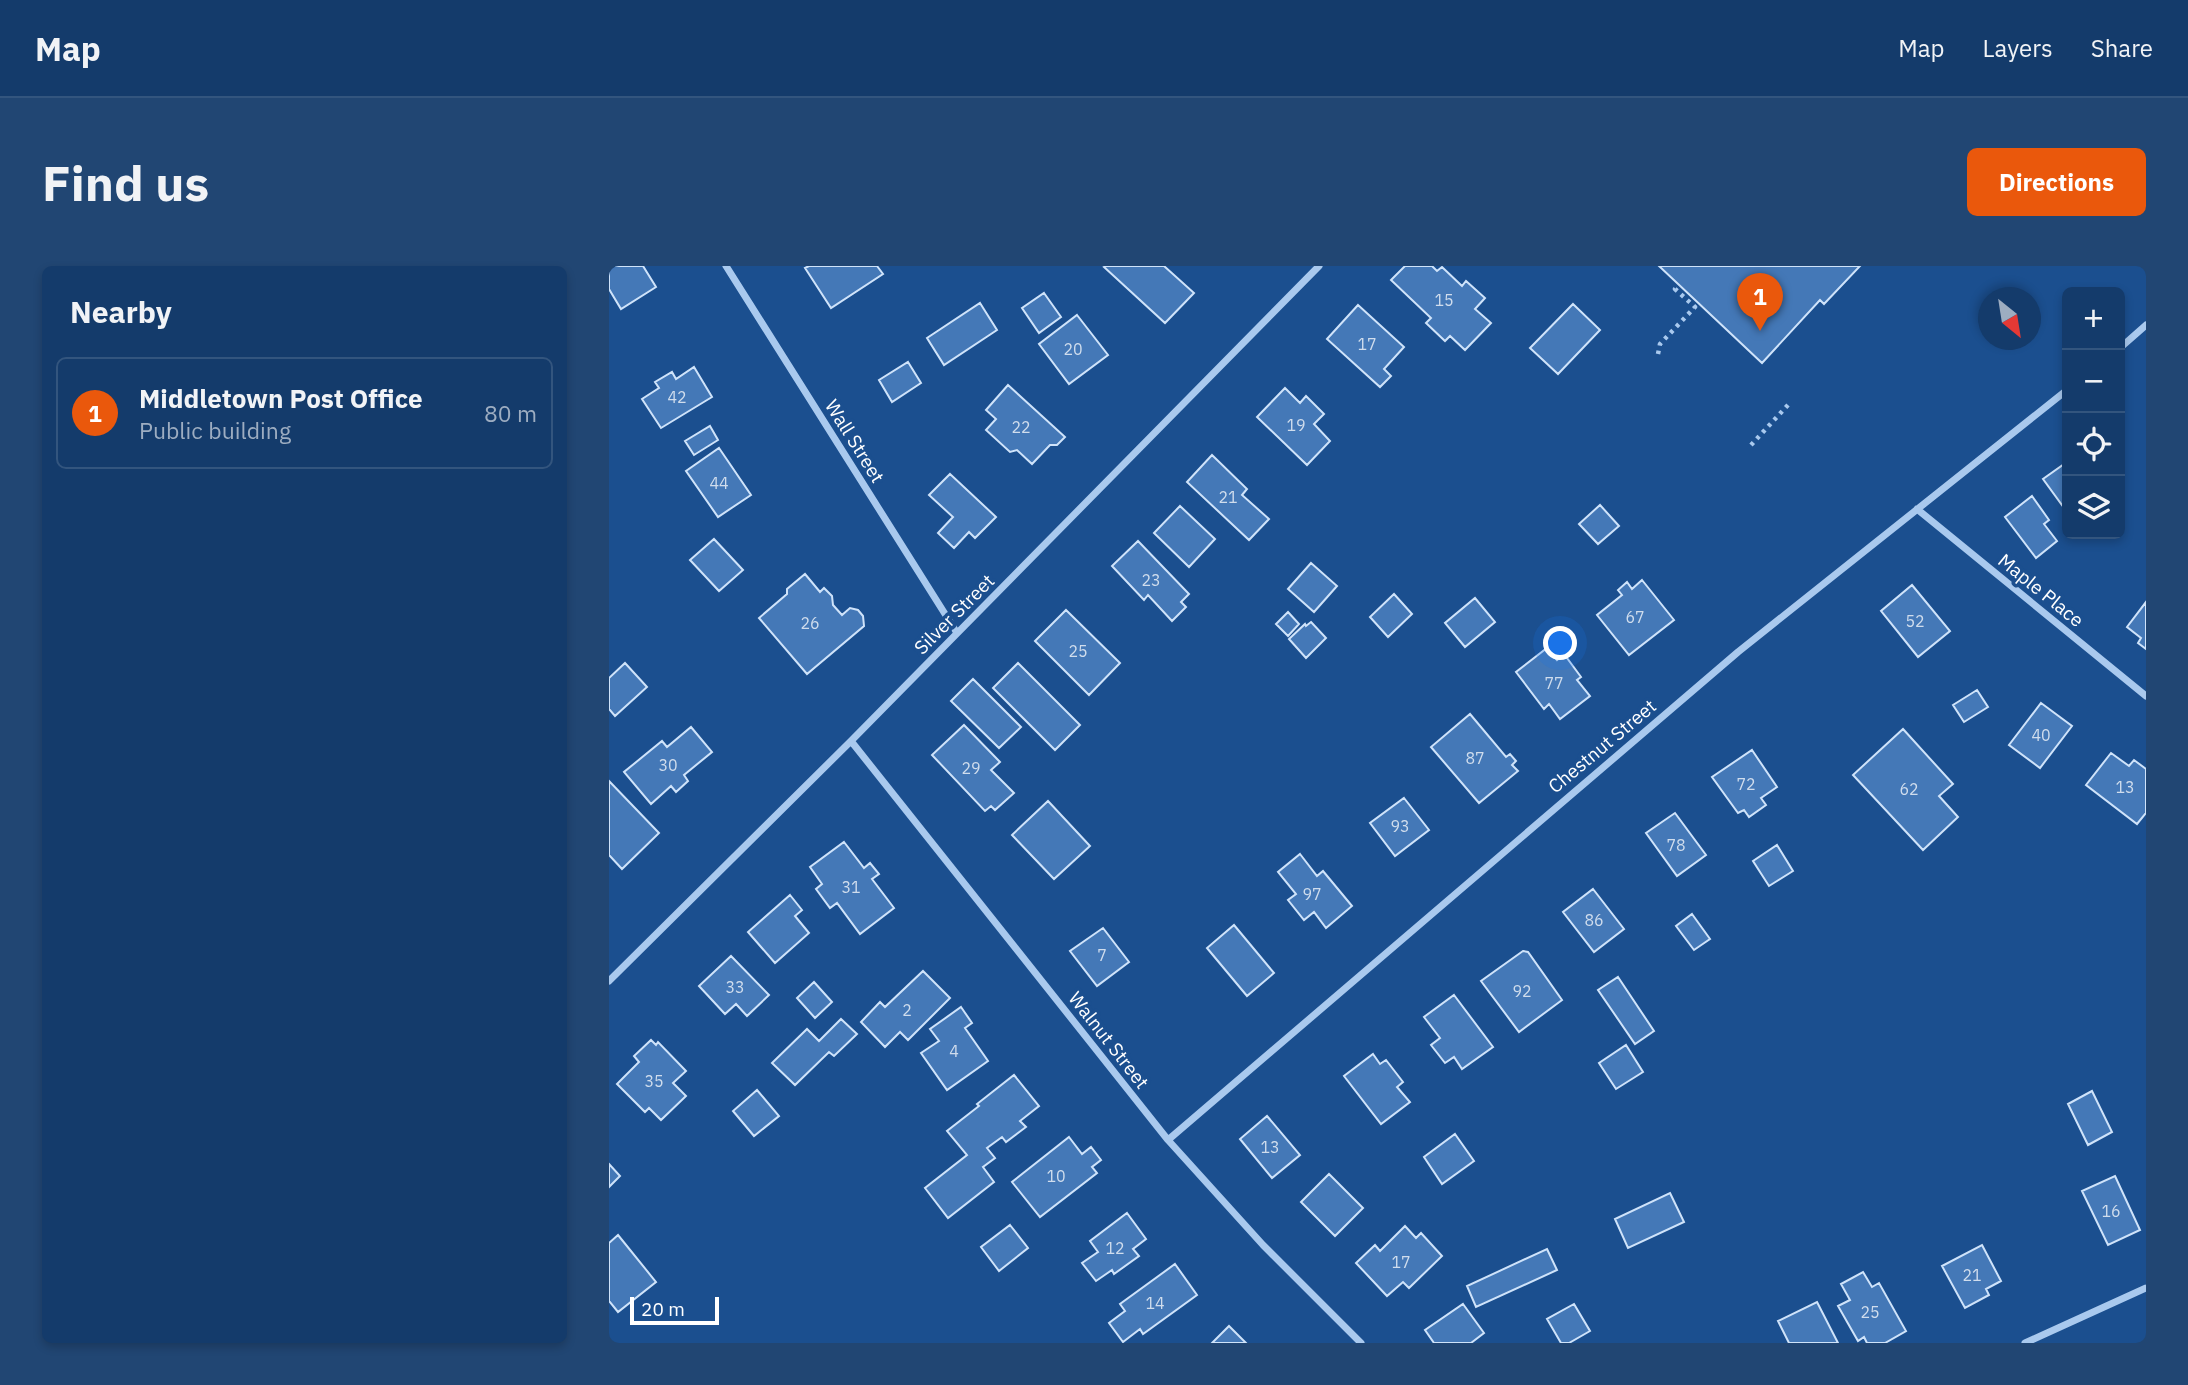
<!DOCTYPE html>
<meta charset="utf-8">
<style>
body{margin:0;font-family:"IBM Plex Sans",sans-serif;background:#214673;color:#f1f3f6}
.controls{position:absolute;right:21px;top:21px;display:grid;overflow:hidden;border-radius:10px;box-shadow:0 4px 10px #0003}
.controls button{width:63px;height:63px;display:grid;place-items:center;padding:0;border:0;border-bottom:2px solid #33557e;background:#143b6b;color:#f1f3f6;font:35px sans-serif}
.compass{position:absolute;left:1369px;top:21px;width:63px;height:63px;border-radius:50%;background:#143b6b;box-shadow:0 4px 10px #0003;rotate:150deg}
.scale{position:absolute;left:21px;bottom:18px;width:89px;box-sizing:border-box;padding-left:7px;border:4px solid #fff;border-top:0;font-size:19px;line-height:24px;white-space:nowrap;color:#fff;-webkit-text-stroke:5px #1b4f8f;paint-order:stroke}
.you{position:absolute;left:952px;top:378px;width:24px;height:24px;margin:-18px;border:5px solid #fff;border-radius:50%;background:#1a73e8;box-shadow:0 0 0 10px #1a73e833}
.badge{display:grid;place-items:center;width:46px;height:46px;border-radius:50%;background:#ea580c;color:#fff;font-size:23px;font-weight:700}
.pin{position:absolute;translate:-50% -58px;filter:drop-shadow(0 2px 4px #0008)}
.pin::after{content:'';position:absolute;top:37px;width:24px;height:21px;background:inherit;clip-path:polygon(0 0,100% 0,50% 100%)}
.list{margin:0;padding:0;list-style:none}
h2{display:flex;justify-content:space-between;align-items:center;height:91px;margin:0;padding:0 28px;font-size:30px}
h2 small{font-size:23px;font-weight:400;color:#9dadc1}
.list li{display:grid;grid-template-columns:46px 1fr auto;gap:21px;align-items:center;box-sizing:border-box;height:112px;margin:0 14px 14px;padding:0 14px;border:2px solid #33557e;border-radius:10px}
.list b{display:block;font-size:26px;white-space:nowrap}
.list p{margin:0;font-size:23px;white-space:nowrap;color:#9dadc1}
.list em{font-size:23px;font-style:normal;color:#9dadc1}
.icon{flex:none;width:38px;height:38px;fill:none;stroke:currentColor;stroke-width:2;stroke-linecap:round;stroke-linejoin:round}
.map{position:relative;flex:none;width:1537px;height:1077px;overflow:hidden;border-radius:10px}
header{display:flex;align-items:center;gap:42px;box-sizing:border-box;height:98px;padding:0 35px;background:#143b6b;border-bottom:2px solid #33557e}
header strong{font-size:33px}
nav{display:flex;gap:38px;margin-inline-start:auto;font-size:24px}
.intro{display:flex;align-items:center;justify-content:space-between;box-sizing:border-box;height:168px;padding:0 42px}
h1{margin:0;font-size:49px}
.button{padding:18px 32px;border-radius:10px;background:#ea580c;color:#fff;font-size:24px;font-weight:700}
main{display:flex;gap:42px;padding:0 42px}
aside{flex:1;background:#143b6b;border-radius:10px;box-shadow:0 4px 10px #0003}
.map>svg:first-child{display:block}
</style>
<header>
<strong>Map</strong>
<nav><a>Map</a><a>Layers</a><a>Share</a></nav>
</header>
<div class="intro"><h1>Find us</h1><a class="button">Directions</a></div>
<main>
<aside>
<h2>Nearby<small></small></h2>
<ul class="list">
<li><span class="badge">1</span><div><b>Middletown Post Office</b><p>Public building</p></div><em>80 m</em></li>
</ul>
</aside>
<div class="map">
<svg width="1537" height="1077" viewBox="0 0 1537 1077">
<rect width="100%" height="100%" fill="#1b4f8f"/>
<!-- building -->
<path fill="#4478b7" stroke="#cfe3fa" stroke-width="2" d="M 0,0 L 34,0 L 47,21 L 12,43 L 0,23 Z
M 200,0 L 268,0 L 274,8 L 222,42 L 196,2 Z
M 497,0 L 555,0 L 585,27 L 556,57 L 495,1 Z
M 796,0 L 823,0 L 828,5 L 833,1 L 853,20 L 857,15 L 876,32 L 866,43 L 882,57 L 856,84 L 841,70 L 836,75 L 817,57 L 822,52 L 782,14 Z
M 1050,0 L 1251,0 L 1215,38 L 1211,34 L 1153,97 Z
M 435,27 L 452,51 L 430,67 L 413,42 Z
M 371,37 L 388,64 L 335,99 L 318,72 Z
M 964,38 L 991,64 L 949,108 L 921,82 Z
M 749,39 L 795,81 L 775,103 L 782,110 L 771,121 L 718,73 Z
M 468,49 L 499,89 L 460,118 L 430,78 Z
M 299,96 L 312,117 L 283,136 L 270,114 Z
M 85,101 L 103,131 L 52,162 L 33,133 L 50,122 L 46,116 L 63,106 L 67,113 Z
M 399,119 L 456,171 L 448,179 L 441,179 L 423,198 L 408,184 L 401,186 L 377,164 L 387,153 L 377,144 Z
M 676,122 L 691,137 L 697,130 L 715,148 L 705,158 L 721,175 L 698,199 L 648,151 Z
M 101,160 L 109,174 L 85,189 L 76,175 Z
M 110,182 L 142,229 L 109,251 L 77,205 Z
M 603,189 L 638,223 L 633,229 L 660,253 L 640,274 L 578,216 Z
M 1458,196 L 1458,246 L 1434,213 Z
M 341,208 L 387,251 L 366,272 L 360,266 L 345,282 L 329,267 L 344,251 L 320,229 Z
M 1423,230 L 1440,254 L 1435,258 L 1448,275 L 1427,292 L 1396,251 Z
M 991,239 L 1010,260 L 989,278 L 970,258 Z
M 571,240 L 606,273 L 580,301 L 545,267 Z
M 105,273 L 134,304 L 110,325 L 81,294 Z
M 529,275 L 580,328 L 572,336 L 577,341 L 563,355 L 539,329 L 535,334 L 503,300 Z
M 702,297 L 728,320 L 705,346 L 679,323 Z
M 196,308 L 211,326 L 215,322 L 223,330 L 224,339 L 233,349 L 241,342 L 249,344 L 254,350 L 255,360 L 198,408 L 150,352 L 178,328 L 178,323 Z
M 1033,314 L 1065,354 L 1020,389 L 988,349 L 1013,329 L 1009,324 L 1018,316 L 1023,323 Z
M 1303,319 L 1341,365 L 1309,391 L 1272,345 Z
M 785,328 L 803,348 L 779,371 L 761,351 Z
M 866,332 L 886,356 L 856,381 L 836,357 Z
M 1537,336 L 1537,383 L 1529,377 L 1532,372 L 1518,361 Z
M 457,344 L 511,397 L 480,429 L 426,375 Z
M 679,346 L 690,358 L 679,370 L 667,358 Z
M 702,356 L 717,372 L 697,392 L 680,373 L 696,358 L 697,360 Z
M 938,382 L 948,394 L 955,388 L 972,411 L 968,414 L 981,430 L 951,453 L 940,438 L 935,443 L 907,406 Z
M 16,397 L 38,421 L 6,450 L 0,443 L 0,412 Z
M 409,397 L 471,459 L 446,484 L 384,422 Z
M 364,413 L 412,461 L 390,482 L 342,435 Z
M 1368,424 L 1379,441 L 1355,456 L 1344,439 Z
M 1432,437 L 1463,460 L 1431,502 L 1400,479 Z
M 861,448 L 897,491 L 901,488 L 907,495 L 903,499 L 909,505 L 870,537 L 822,481 Z
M 355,459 L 391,496 L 382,504 L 405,527 L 386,544 L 382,540 L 376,545 L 323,489 Z
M 82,461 L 103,486 L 75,509 L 79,515 L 67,526 L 62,520 L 42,538 L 15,506 L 53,475 L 58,481 Z
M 1294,463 L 1344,518 L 1330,530 L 1349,551 L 1314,584 L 1244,509 Z
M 1143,484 L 1168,521 L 1152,532 L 1157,539 L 1140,551 L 1135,544 L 1129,547 L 1103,511 Z
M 1502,487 L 1520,500 L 1525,494 L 1537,503 L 1537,547 L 1528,558 L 1477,519 Z
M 0,515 L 50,567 L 13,603 L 0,589 Z
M 795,532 L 820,564 L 786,590 L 761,557 Z
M 439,535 L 481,580 L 445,613 L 403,569 Z
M 1066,547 L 1097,589 L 1068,610 L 1037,567 Z
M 235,576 L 255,602 L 261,597 L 270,608 L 263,613 L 285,642 L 251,668 L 228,637 L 221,642 L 207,623 L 213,618 L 201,601 Z
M 1168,579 L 1184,605 L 1160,620 L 1144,595 Z
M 691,588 L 708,610 L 714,605 L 743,640 L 717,662 L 705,646 L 695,654 L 679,634 L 687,628 L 669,606 Z
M 984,623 L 1015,663 L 985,686 L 954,646 Z
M 181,629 L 193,644 L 186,650 L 200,667 L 166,697 L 139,666 Z
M 1083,648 L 1101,673 L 1085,684 L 1067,660 Z
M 625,659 L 665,707 L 638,730 L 598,682 Z
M 494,662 L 520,696 L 488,720 L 461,685 Z
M 914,685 L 919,686 L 953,734 L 910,766 L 872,715 Z
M 122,690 L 160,729 L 138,750 L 127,738 L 116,748 L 90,720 Z
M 314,705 L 341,732 L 299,774 L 291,766 L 276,781 L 252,756 L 271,736 L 276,741 Z
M 1009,711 L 1045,765 L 1026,778 L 989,724 Z
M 205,716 L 223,736 L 206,752 L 188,732 Z
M 845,729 L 884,781 L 853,803 L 845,791 L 836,797 L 822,779 L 831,772 L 815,751 Z
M 352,741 L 363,757 L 356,762 L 379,795 L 338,824 L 312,787 L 330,775 L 321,763 Z
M 232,753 L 248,768 L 225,790 L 220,786 L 186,819 L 163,797 L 198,763 L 210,775 Z
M 42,774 L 47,779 L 49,776 L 77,805 L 64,817 L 77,830 L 52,854 L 40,842 L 36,846 L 8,818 L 30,796 L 25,790 Z
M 1017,779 L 1034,806 L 1007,823 L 990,797 Z
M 764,788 L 771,798 L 777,794 L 794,816 L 788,821 L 801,836 L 772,858 L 735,810 Z
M 405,809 L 430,840 L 411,855 L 417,861 L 397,876 L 393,871 L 378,882 L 386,892 L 374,901 L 385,916 L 339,952 L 316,922 L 358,889 L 338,865 L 370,840 L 368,838 Z
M 148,824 L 170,850 L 145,870 L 124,845 Z
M 1483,825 L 1503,866 L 1479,879 L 1459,838 Z
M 658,850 L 691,889 L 663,912 L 631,873 Z
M 846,868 L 865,895 L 833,918 L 815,891 Z
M 460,871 L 473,888 L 482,881 L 492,894 L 483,901 L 488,907 L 431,951 L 403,916 Z
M 0,898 L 11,910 L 0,921 Z
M 720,908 L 754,942 L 726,970 L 692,936 Z
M 1506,910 L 1531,964 L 1499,979 L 1473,925 Z
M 1061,927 L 1075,956 L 1019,982 L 1006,953 Z
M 518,947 L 537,973 L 524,983 L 530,990 L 505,1008 L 503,1004 L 487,1015 L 473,997 L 489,986 L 481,975 Z
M 401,959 L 419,982 L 390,1005 L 372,981 Z
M 796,960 L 807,972 L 812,967 L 833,990 L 800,1022 L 794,1016 L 778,1030 L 747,997 L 766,979 L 771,985 Z
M 9,969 L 47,1016 L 9,1046 L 0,1035 L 0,977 Z
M 1373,979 L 1392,1015 L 1377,1023 L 1380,1029 L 1356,1042 L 1333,1000 Z
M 938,983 L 948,1004 L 867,1041 L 858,1020 Z
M 566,998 L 588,1029 L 534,1068 L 531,1063 L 514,1076 L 500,1057 L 516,1045 L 511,1038 Z
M 1254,1006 L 1263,1021 L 1270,1017 L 1297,1065 L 1276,1077 L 1258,1077 L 1255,1071 L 1249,1075 L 1229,1040 L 1241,1034 L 1232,1018 Z
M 1208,1036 L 1229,1077 L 1180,1077 L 1169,1055 Z
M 854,1038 L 875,1067 L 862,1077 L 825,1077 L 816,1064 Z
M 965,1038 L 981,1065 L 960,1077 L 952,1077 L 938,1053 Z
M 620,1060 L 637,1077 L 603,1077 Z"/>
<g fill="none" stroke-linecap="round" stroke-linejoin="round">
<!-- path -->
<path stroke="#a9c9ee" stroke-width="4.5" stroke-dasharray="3.5 5" stroke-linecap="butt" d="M 1049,88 L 1051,78 L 1086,41 L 1066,23 L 1070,19
M 1142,179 L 1179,139"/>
<!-- street -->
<path stroke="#a9c9ee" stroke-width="7" d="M 117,0 L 348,367
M 1511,82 L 1537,59
M 1308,243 L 1537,430
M 242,475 L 559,874 L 654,979 L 752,1077
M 0,715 L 242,475 L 710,0
M 559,874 L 1129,386 L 1458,124
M 1416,1077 L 1537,1022"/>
</g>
<g text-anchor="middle" stroke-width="7" stroke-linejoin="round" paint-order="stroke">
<!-- number labels -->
<g font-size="16" fill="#d0dded">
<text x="835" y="40">15</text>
<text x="758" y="84">17</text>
<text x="464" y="89">20</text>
<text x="68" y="137">42</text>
<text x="687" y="165">19</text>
<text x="412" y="167">22</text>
<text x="110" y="223">44</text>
<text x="619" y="237">21</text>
<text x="542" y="320">23</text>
<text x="1026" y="357">67</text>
<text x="1306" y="361">52</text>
<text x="201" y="363">26</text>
<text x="469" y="391">25</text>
<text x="945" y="423">77</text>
<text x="1432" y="475">40</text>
<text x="866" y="498">87</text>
<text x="59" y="505">30</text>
<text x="362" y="508">29</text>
<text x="1137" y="524">72</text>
<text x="1516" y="527">13</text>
<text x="1300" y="529">62</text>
<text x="791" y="566">93</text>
<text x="1067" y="585">78</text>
<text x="242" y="627">31</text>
<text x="703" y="634">97</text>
<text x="985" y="660">86</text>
<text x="493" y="695">7</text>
<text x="126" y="727">33</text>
<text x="913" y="731">92</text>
<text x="298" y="750">2</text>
<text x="345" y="791">4</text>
<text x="45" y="821">35</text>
<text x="661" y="887">13</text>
<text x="447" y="916">10</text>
<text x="1502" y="951">16</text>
<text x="506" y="988">12</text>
<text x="792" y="1002">17</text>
<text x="1363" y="1015">21</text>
<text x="546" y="1043">14</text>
<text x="1261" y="1052">25</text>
</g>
<!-- street labels -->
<g font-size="19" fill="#fff" stroke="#1b4f8f">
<text transform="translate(246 175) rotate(58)" y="7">Wall Street</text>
<text transform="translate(1432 324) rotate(39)" y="7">Maple Place</text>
<text transform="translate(345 348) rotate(-45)" y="7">Silver Street</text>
<text transform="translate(993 480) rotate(-40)" y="7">Chestnut Street</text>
<text transform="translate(500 774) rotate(52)" y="7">Walnut Street</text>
</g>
</g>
</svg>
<div class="controls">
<button>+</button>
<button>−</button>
<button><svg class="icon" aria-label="locate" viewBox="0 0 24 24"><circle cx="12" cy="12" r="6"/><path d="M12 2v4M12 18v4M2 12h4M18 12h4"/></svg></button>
<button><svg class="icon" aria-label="layers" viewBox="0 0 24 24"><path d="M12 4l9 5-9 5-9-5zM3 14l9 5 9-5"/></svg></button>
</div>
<svg class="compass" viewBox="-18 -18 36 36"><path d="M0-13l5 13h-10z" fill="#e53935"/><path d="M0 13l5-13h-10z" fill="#9dadc1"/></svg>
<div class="scale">20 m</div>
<div class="you"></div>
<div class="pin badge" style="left:1151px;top:65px">1</div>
</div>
</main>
